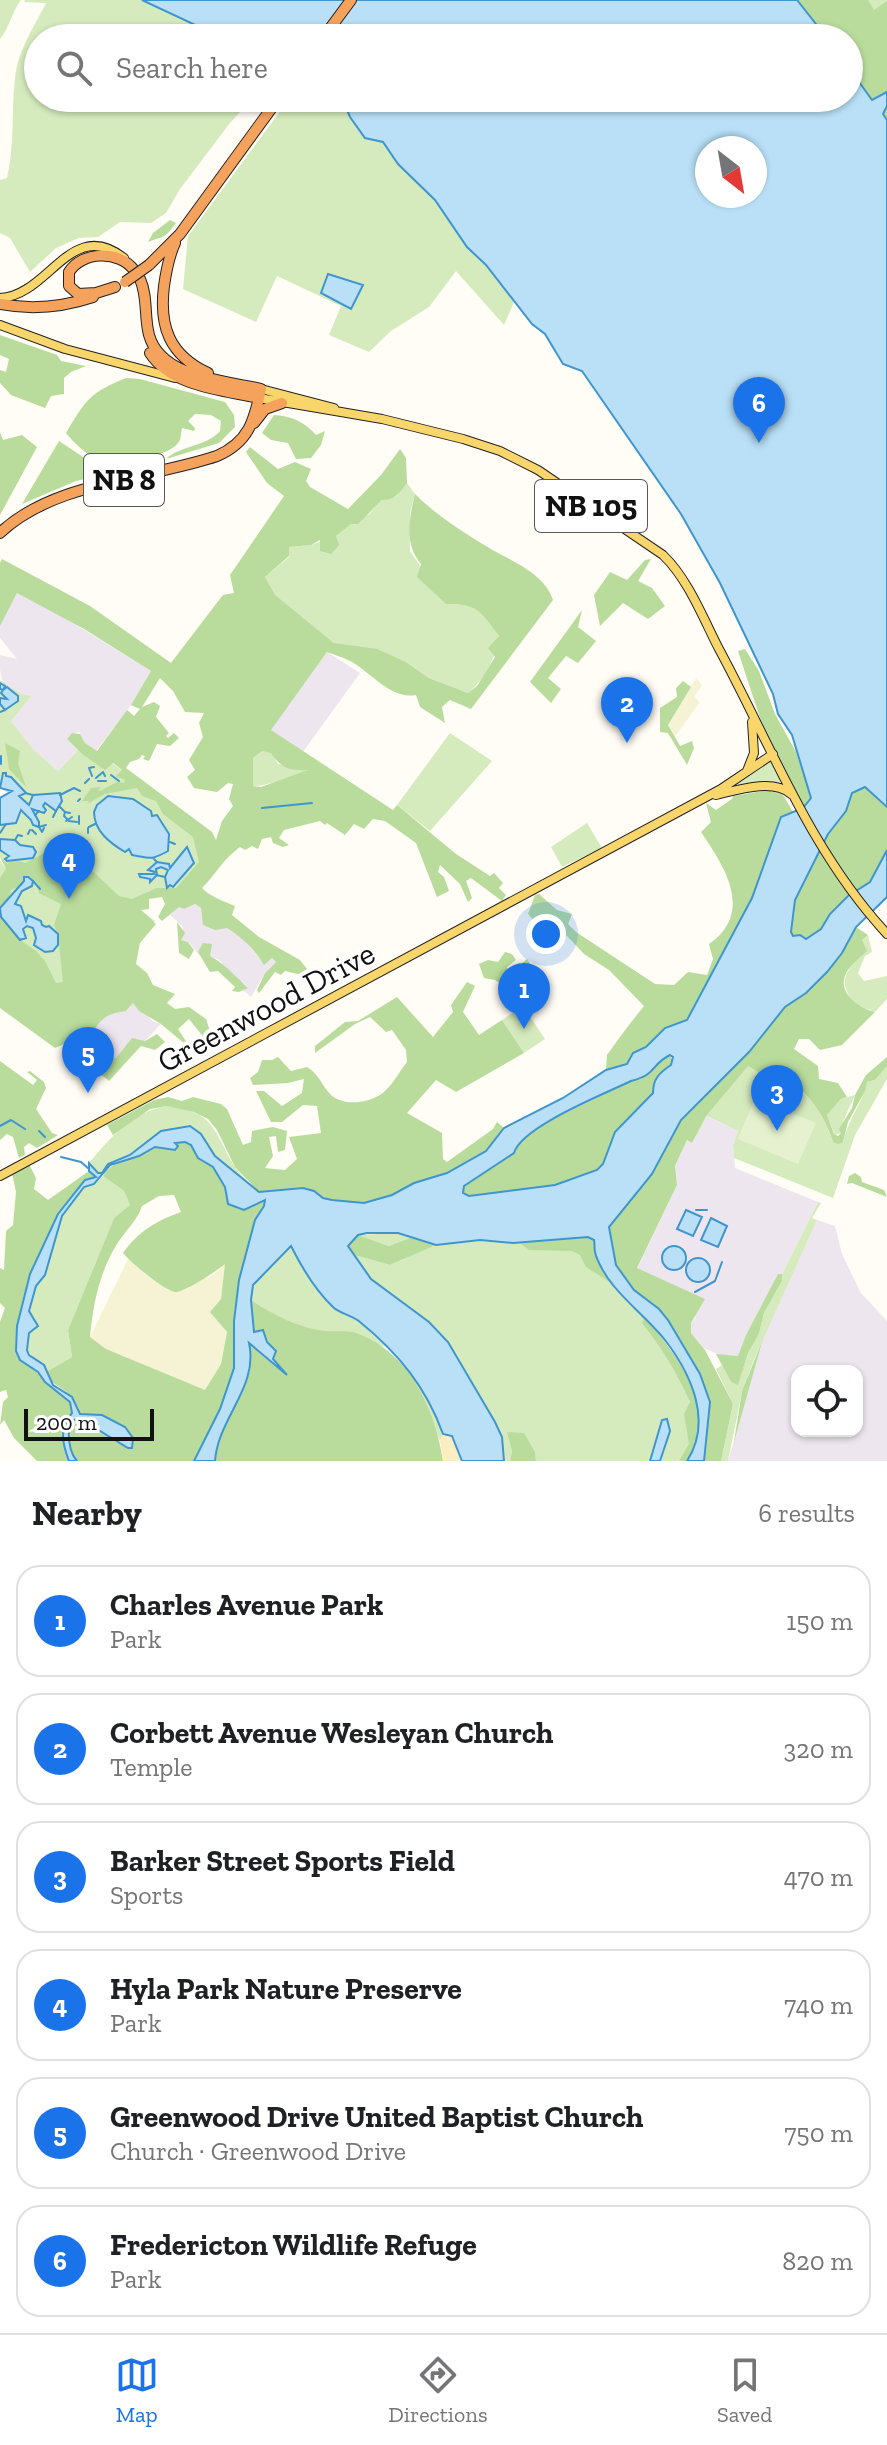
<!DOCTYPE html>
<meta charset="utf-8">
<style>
body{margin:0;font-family:"Zilla Slab",serif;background:#f6f6f6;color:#202124}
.controls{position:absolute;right:24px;bottom:24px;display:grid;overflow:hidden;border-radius:16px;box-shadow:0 2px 6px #0004}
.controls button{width:72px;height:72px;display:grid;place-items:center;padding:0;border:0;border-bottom:2px solid #e0e0e0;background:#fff;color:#202124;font:40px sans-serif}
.compass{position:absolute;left:695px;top:136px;width:72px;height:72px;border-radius:50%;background:#fff;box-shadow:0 2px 6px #0004;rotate:149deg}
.scale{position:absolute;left:24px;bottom:20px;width:130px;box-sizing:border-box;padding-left:8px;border:4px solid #111;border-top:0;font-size:22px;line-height:28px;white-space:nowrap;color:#111;-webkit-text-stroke:6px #fff;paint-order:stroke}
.you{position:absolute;left:546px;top:934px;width:28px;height:28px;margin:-20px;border:6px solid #fff;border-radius:50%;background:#1a73e8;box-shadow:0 0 0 12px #1a73e833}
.badge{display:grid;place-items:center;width:52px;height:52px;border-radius:50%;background:#1a73e8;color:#fff;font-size:26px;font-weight:700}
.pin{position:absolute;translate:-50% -66px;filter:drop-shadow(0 2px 4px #0008)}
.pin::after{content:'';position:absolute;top:42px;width:28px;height:24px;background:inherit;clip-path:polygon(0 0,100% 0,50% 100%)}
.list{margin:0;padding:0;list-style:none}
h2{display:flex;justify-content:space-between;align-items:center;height:104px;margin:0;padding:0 32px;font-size:34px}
h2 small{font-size:26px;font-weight:400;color:#757577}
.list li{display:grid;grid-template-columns:52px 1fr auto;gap:24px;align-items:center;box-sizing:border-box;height:112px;margin:0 16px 16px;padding:0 16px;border:2px solid #e0e0e0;border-radius:24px}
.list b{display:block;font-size:30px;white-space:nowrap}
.list p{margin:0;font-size:26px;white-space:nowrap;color:#757577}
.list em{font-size:26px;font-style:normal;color:#757577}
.icon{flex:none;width:44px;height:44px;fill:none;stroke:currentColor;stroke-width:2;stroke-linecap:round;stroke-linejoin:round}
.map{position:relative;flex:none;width:887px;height:1461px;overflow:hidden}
.search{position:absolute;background:#fff;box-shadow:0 2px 6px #0004;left:24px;right:24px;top:24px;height:88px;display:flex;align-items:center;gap:20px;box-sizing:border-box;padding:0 28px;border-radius:44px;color:#757577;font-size:30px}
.sheet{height:872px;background:#fff}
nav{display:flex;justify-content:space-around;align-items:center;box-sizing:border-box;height:112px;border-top:2px solid #e0e0e0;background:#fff;font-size:22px;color:#757577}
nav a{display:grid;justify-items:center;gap:4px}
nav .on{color:#1a73e8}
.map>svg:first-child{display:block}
</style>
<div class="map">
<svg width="887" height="1461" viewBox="0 0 887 1461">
<rect width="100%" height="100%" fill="#fffdf5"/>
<!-- industrial -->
<path fill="#eee6ef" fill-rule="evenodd" d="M 17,592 L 50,609 L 151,671 L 131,705 L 96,751 L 85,743 L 79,732 L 72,734 L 67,739 L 78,750 L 58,771 L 34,750 L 11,721 L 0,670 L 0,655 L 17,659 L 0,638 L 0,626 Z
M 327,652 L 360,673 L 303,752 L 270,730 Z
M 195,904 L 241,936 L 264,964 L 272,957 L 276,962 L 265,973 L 251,997 L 243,990 L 248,987 L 226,970 L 220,960 L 198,952 L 201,958 L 189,942 L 181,940 L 183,927 L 170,915 L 179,906 L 184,909 Z
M 133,1003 L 154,1022 L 161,1024 L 145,1041 L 132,1039 L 116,1058 L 104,1059 L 90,1046 L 92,1032 L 101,1020 L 111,1012 L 126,1011 Z
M 706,1116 L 738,1131 L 733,1145 L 735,1168 L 818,1202 L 764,1310 L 741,1365 L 704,1348 L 691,1333 L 691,1323 L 696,1317 L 637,1269 L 677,1185 L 675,1166 L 687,1140 L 693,1142 Z
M 817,1220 L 835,1226 L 842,1254 L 861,1293 L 887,1321 L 887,1461 L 728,1461 L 763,1339 ZM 797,1371 L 857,1371 L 857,1431 L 797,1431 Z"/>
<!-- farmland -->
<path fill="#f6f3d4" d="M 696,678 L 702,685 L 694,697 L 700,702 L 675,737 L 668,725 Z
M 128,1259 L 165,1287 L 185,1290 L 199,1280 L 213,1275 L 226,1263 L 221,1300 L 211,1312 L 227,1332 L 221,1364 L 205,1391 L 106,1349 L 90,1337 Z"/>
<!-- green -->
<path fill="#d5ebbd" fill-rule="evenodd" d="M 0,0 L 21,0 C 11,13 10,27 0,39 Z
M 25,0 L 142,0 L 223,38 L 38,38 L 38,98 L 253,98 L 230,123 L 180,189 L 166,213 L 151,223 L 120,222 L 98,237 L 79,238 L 56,248 L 30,272 L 10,238 L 0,233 L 0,180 L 7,178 C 15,145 11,112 15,78 C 18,50 34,27 46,3 L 24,2 Z
M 355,0 L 887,0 L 887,807 L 874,795 L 796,752 L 792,735 L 778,714 L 773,694 L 720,583 L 681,514 L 582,371 L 563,364 L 545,334 L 532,324 L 515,300 L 504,325 L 456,271 L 429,307 L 391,331 L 369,352 L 329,335 L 341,306 L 277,276 L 256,322 L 183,289 L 188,236 L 290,98 L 849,98 L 849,38 L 327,38 ZM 707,148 L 755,148 L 755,196 L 707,196 Z
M 407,483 L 415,494 L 410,513 L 410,551 L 446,604 C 478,604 480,611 499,636 C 495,658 486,678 468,693 L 429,678 L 406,662 L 334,643 L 274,595 L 265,577 L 289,557 L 289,547 L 311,545 L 336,536 L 351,524 L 369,514 L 382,500 L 397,496 Z
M 0,680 L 21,694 L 31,696 L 11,721 L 34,750 L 58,771 L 78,750 L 82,754 L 96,751 L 216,841 L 177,893 C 158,885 145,888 134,905 L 155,921 L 61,1046 L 0,1000 L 0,861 L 7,870 L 7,863 L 0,857 L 0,798 L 8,793 L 0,788 Z
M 450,733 L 492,761 L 430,831 L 397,805 Z
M 262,751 L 271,752 L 278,764 L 309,769 C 300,775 263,787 253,786 L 253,758 Z
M 770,761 L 780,780 L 780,784 L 729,789 Z
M 587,823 L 602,848 L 562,867 L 551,847 Z
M 868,935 L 872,952 L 865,956 L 858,973 L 864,981 L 887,976 L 887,999 L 875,1012 L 854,1004 C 836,978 847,970 866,951 L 862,940 Z
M 523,1006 L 545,1039 L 524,1053 L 502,1020 Z
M 744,1056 C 788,1076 817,1094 833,1142 L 843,1142 C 848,1120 863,1102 867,1082 L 875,1080 L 887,1066 L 887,1079 L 855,1135 L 833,1198 L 734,1158 L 733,1145 L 738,1131 L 707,1116 L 692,1143 L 681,1120 Z
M 855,1095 C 850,1107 842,1120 841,1133 L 835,1135 L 827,1115 L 841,1099 Z
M 167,1106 C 213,1111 213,1129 233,1164 C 240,1175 251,1184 259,1192 L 215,1156 L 201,1134 L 190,1126 L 161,1131 L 130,1155 L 108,1164 L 102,1173 L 98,1173 L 89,1163 C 111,1137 132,1112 167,1106 Z
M 103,1176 L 124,1191 L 130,1205 L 114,1218 L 68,1330 L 72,1357 L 46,1372 L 27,1350 L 29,1333 L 35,1319 L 29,1311 L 36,1286 L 45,1275 L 62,1216 L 84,1187 L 94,1184 Z
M 818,1202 L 821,1203 L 812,1218 L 817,1220 L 753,1362 L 742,1392 L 728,1461 L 721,1461 L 733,1404 L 716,1369 L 722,1365 L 731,1382 L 738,1384 L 748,1353 L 759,1334 L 764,1313 L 782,1281 L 782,1274 Z
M 398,1233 L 412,1237 L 389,1246 L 358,1235 Z
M 589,1237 L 612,1284 L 664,1339 L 687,1389 L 691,1410 L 692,1444 L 682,1461 L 660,1461 L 670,1431 L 650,1461 L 536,1461 L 535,1452 L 508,1432 L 512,1451 L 510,1461 L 504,1461 L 502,1437 L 495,1422 L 448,1342 L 429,1322 L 371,1279 L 351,1254 L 390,1265 C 404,1260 428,1246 441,1244 C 490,1237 539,1247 589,1237 Z
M 291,1246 L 307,1276 L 334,1309 L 357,1320 L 386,1347 L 301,1326 L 276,1316 L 251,1300 L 253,1285 Z
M 400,1362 C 422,1384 433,1406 443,1434 L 440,1441 L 419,1389 Z"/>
<!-- forest -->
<path fill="#b9dc9c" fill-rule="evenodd" d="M 797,0 L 868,0 L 874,10 L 887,1 L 887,120 L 849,68 L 849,38 L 827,38 Z
M 170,220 L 176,223 C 162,241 167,234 148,242 L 153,233 Z
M 0,335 L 57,355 L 61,361 L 86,366 L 71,372 L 64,378 L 64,394 L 51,396 L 45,408 L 11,395 L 0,383 L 0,370 L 6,372 L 9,359 L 0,355 Z
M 126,378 L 140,379 L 225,402 L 234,415 L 235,427 L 219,443 L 166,459 C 181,445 206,447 220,431 L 221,421 L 211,415 L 195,414 L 188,421 L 195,428 L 194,431 L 182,428 C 181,432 181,436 180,440 C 175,451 156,455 146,458 C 111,469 90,462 66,433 C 86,400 89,393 126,378 Z
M 274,415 C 291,416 305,422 316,435 L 325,431 L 321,445 L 311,458 L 296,459 L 288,443 L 271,440 L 262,433 Z
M 0,432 L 3,440 L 22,435 L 37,447 L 0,515 Z
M 59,441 L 89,461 L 116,472 L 76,481 L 22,504 Z
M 250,447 L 278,469 L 295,462 L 311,469 L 306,481 L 310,487 L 348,509 L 381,475 L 400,449 L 406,458 L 407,483 C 400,493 395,500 382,500 L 358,524 L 351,524 L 336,536 L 339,545 L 331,554 L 320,551 L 320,540 L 311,545 L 289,547 L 289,556 L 265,577 L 275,595 L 334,643 L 377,649 L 406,662 L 429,678 L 468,693 L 477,686 L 495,657 L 488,648 L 499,636 C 480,611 478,604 446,604 L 417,577 L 421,564 C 404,544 409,519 415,494 C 435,514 461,531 486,546 C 510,561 544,572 553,600 L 471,709 L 450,700 L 442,707 L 445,723 L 420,707 L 416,695 C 392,700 371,673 352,662 C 345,658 335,655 327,652 L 271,730 L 393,810 L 397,805 L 456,854 L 490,876 L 494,873 L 503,883 L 499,888 L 506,895 L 502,901 L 471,878 L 466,881 L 472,898 L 468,902 L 460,884 L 440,865 L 438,872 L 444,877 L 449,891 L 437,897 L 416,843 L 385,821 L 373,819 L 364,829 L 354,824 L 345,835 L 327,823 L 325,825 L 320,821 L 284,830 L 279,838 L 289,845 L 283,847 L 273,843 L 271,837 L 262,839 L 258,849 L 252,846 L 245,850 L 240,847 C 223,859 216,874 202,888 C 211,897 223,901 235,906 L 232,915 L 259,937 L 300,960 L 314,978 L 285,971 L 281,975 L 275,972 L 259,993 L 257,990 L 265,973 L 276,962 L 272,958 L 264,965 C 254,949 243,938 227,928 L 215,930 L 203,925 L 201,908 L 195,904 L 184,909 L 179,907 L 162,921 L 158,917 L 165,904 L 162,897 L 149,899 L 149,909 L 141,910 L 156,924 L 140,943 L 136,964 L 147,973 L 153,985 L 175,994 L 167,1003 L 175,1009 L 189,1007 L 206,1019 L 210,1031 L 205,1039 L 189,1019 L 178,1029 L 191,1049 L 161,1024 L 139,1011 L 133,1003 L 126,1011 C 104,1013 93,1024 90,1046 L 104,1059 L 116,1058 L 132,1038 L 145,1041 L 157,1034 L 165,1042 L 155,1050 L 141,1046 L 109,1081 L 64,1044 L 55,1048 L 0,1008 L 0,878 L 6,869 L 0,857 L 7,863 L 16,860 L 25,863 L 47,852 L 64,864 L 67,863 L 66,850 L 84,863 L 119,896 L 132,899 L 156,888 L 176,888 L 199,862 L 193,837 L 163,814 L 156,801 L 142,796 L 137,788 L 105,794 L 87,804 L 89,801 L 82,801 L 91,788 L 101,787 L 98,790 L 100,791 L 117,782 L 124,783 L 125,780 L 116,776 L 122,770 L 113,763 L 105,770 L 82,754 L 67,739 L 72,733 L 80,734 L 85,743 L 97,751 L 127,710 L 134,716 L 140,709 L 131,705 L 151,671 L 84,629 L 17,593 L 0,626 L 0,563 L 2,559 L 90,606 L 171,663 L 219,600 L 223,595 L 234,593 L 230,575 L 284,496 L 267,483 L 246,452 ZM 160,678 L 173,691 L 185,712 L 204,713 L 199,723 L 203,737 L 189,760 L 195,770 L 187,777 L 194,788 L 217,792 L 228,783 L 233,784 L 229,799 L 233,806 L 222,821 L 216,840 L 212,832 L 126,768 L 130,762 L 139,759 L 142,755 L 145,756 L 143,759 L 149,761 L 157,744 L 170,746 L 179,738 L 174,733 L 168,738 L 166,736 L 169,733 L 156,717 L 160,706 L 154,702 L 142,707 ZM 262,751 L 271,753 C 281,768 289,771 308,770 L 261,787 L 253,786 L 253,758 ZM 28,877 L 38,884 L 39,893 L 61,904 L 54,925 L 58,934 L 63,982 L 56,983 L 45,961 L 36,951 L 20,940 L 0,908 L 9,899 L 11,890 L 20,886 Z
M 651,559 L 638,581 L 652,588 L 665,606 L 648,619 L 623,603 L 600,626 L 594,595 L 610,572 L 627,580 L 645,560 Z
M 582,610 L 578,627 L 596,641 L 578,663 L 566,656 L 548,678 L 561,689 L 551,703 L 530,682 Z
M 745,649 L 759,671 L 775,714 L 796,752 L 811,798 L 803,808 L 760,718 L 738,651 Z
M 683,681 L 691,687 L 668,725 L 680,746 L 692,741 L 694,748 L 687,765 L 668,733 L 660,732 L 660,708 L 677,697 L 676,688 Z
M 5,743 L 20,751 L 18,763 L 26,787 L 9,769 Z
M 860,787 C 871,786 879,800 887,807 L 887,850 L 870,882 L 831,914 L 821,929 L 806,939 L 793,936 L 791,932 L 795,900 L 828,834 L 846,811 L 852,793 Z
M 768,790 L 783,795 L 793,812 L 781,817 L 752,898 L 692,1014 L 680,1024 L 665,1028 L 646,1047 L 633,1053 L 627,1064 L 606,1070 L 607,1055 C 619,1038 631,1022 644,1006 L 609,970 L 584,954 L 567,936 L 559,939 L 536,923 L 528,914 L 535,895 L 539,894 L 557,910 L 572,914 L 568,924 L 576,932 L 655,984 L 674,985 L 688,972 L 707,975 L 713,959 L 709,944 C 755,912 724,866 701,832 L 711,822 L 706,803 L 716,810 L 732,799 L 733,796 Z
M 177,922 L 185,933 L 181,940 L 188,942 L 194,950 L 189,959 L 179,953 Z
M 856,927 L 868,935 L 862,940 L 867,951 C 861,957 853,963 848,970 C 834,990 857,1008 875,1012 L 842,1045 L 820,1050 L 809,1039 L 799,1039 L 794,1049 L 818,1066 L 819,1079 L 838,1083 L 847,1097 L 841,1099 L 827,1115 L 834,1134 L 838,1136 L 841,1133 L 839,1129 L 852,1108 L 855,1095 L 866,1075 L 887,1057 L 887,1066 L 875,1080 L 867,1082 L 865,1091 L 848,1122 L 843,1142 L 839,1144 L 833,1142 C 823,1111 805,1090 779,1071 L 770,1078 L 748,1066 L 706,1116 L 692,1143 L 687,1140 L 675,1166 L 677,1185 L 637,1268 L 705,1299 L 691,1323 L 691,1333 L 705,1350 L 733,1404 L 721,1461 L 704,1461 L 710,1403 L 659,1309 L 634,1290 L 616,1264 L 609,1227 L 640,1189 L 681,1120 L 749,1051 L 785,1007 L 806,993 L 842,953 Z
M 203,943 L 212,944 L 210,956 C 224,963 236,977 248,988 L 239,992 L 232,991 L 235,987 L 218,971 L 210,972 L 198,952 Z
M 505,952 L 512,954 L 516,960 L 507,967 L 508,970 L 517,968 L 527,959 L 532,966 L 526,972 L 520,972 L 513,975 L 516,979 L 524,977 L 526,980 L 510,990 L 495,980 L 484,978 L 479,964 L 488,960 L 498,962 Z
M 467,982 L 475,986 L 463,1012 L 479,1035 L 502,1020 L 524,1053 L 456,1092 L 436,1080 L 407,1113 L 442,1133 L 443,1159 L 447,1162 L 493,1129 L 497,1122 L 504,1128 L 486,1151 L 447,1173 L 414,1183 L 392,1195 L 364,1203 L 332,1200 L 323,1198 L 314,1191 L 303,1188 L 259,1192 L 235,1167 L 217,1130 L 208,1119 L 194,1112 L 167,1106 L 150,1109 L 113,1135 L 107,1125 L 154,1100 L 168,1097 L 182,1101 L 193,1097 L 221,1104 L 227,1109 L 243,1145 L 251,1142 L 252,1131 L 273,1127 L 287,1131 L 285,1150 L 278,1152 L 276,1136 L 269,1137 L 273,1156 L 265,1168 L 285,1170 L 297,1159 L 289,1137 L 321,1133 L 317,1106 L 303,1105 L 282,1122 L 271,1122 L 256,1091 L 264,1091 L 282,1106 L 302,1093 L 304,1079 L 288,1083 L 253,1085 L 250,1078 L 258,1072 L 262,1060 L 272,1060 L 278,1057 L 291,1071 L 307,1067 C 319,1074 322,1086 331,1095 C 344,1107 371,1103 384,1092 C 393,1084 400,1071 407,1062 L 406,1050 L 392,1030 L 386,1032 L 370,1017 L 355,1024 L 315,1053 L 315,1046 L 345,1022 L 358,1021 L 397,997 L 433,1037 L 453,1012 L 451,1005 Z
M 670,1055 L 673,1061 L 671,1065 L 653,1093 L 615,1132 L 603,1164 L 597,1170 L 555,1185 L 469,1196 L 463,1193 L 464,1186 L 515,1147 L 535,1128 L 631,1081 C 654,1075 651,1064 670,1055 Z
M 0,1061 L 33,1085 L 37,1080 L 27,1072 L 30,1071 L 44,1082 L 46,1088 L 36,1109 L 52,1133 L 58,1135 L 37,1148 L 29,1143 L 24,1147 L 25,1155 L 19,1158 L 13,1137 L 7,1134 L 0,1140 Z
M 180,1142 L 191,1145 L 201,1161 L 213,1167 L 225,1187 L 226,1197 L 251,1208 L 265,1199 L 265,1206 L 255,1220 L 234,1321 L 234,1368 L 220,1409 L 194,1461 L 77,1461 C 68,1451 68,1435 69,1422 L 79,1418 L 123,1445 L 125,1427 L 102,1415 L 80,1414 C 75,1406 73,1397 65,1391 C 56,1384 51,1384 46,1372 L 72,1357 L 68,1330 L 114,1218 L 130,1205 L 124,1191 L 103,1176 C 111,1160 139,1156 155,1147 L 171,1150 L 174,1144 ZM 174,1195 L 181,1212 C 156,1221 139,1231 123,1253 C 131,1263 164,1290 175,1292 C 184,1293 218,1270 225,1264 L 221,1299 L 210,1312 L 227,1332 L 221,1364 L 205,1390 L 106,1349 L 90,1337 C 93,1305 99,1273 117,1244 C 125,1231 137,1221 142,1206 L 159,1196 Z
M 29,1164 L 36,1178 L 34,1189 L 48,1200 L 89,1171 L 96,1177 C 61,1192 19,1288 18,1328 C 17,1339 19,1350 20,1360 C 37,1371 55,1388 70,1402 L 72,1413 L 62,1435 L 69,1461 L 37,1461 L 14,1438 L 4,1420 L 0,1425 L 3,1402 L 8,1397 L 6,1390 L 0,1392 L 0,1322 L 5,1308 L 0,1303 L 0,1268 L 4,1270 L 6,1231 L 13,1225 L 16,1192 L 12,1173 Z
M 855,1173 L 861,1177 L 862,1182 L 884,1190 L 887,1197 L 852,1183 L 847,1184 L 849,1176 Z
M 358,1235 L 389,1246 L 412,1237 L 436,1245 L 390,1265 L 351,1254 L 348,1246 Z
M 589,1237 L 594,1240 L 595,1253 L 611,1283 L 586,1267 L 580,1255 L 572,1251 L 529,1250 L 519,1242 Z
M 778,1274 L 782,1274 L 782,1281 L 764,1313 L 759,1334 L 748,1353 L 738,1385 L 731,1382 L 716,1354 L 738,1356 L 746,1335 Z
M 251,1300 C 274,1315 297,1327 325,1331 C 335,1332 347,1330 356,1333 C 410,1352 435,1409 443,1461 L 215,1461 C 218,1417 261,1386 248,1340 L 254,1348 L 275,1365 L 272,1359 L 276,1351 L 267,1342 L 264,1332 L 257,1333 L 253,1330 Z
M 644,1318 C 678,1354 720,1411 687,1461 L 679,1461 L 689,1444 L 684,1414 L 690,1402 C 677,1373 662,1348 642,1323 Z
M 763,1339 L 734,1442 L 742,1391 Z
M 507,1432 L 524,1433 L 535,1452 L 536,1461 L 510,1461 L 512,1451 Z"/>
<!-- sand -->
<path fill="#fbeec1" d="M 443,1434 L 451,1435 L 462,1461 L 443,1461 L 440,1441 Z"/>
<!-- pitch -->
<path fill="#e6f2cf" d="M 755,1098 L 816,1123 L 798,1164 L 738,1139 Z"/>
<!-- water -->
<path fill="#b9e0f7" stroke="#3f96cf" stroke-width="2" fill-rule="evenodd" d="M 142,0 L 797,0 L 827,38 L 223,38 Z
M 849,68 L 872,100 L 887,92 L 887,106 L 883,114 L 887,120 L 887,807 L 865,787 L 852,793 L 846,811 L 828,834 L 795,900 L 791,932 L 793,936 L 800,935 L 806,939 L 821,929 L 830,914 L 848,896 L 870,882 L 887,850 L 887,897 L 856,927 L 842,953 L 827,972 L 806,993 L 785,1007 L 749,1052 L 681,1120 L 652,1174 L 609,1227 L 616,1265 L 634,1290 L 659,1309 L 668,1320 L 700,1374 L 710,1402 L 704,1461 L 687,1461 C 713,1421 691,1374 665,1340 C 649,1320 629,1305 613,1285 C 607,1278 597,1262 595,1252 C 594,1248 595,1244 594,1240 L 588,1237 L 513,1243 L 480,1240 L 436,1245 L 398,1233 L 367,1233 L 358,1235 L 348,1246 L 371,1279 L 429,1322 L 448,1342 L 495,1422 L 502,1437 L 504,1461 L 462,1461 L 452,1436 L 443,1434 C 426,1387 399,1354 360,1322 C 352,1315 340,1314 333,1307 C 315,1290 302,1268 291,1246 L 253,1285 L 251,1300 L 254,1332 L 263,1330 L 267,1342 L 276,1351 L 273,1359 L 287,1375 L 249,1343 C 259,1387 218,1418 215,1461 L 194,1461 L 220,1409 L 234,1368 L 234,1321 L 239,1280 L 255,1220 L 264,1206 L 265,1200 L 244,1210 L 228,1204 L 225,1187 L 213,1167 L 198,1158 L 191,1145 L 185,1142 L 175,1143 L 178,1146 L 175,1150 L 155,1147 L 139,1156 L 110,1165 L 94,1184 L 84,1187 L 62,1216 L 45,1275 L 36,1286 L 29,1311 L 38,1326 L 29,1333 L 27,1350 L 29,1355 L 44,1365 L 53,1385 L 72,1397 L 80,1414 L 102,1415 L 125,1427 L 133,1438 L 132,1448 L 128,1448 L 79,1418 L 69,1422 C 68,1435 68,1451 77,1461 L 69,1461 C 62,1442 59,1429 72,1413 L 70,1402 L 45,1382 L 38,1372 L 20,1360 L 16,1351 L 17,1326 L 30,1274 L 58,1214 L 85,1180 L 96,1177 L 89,1171 L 89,1163 L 98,1173 L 102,1173 L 108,1164 L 130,1155 L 161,1131 L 190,1126 L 201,1134 L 215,1156 L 259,1192 L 303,1188 L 314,1191 L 323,1198 L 332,1200 L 364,1203 L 392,1195 L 414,1183 L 447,1173 L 486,1151 L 504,1128 L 563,1098 L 606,1070 L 627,1064 L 633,1053 L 646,1047 L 665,1028 L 687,1020 L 752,898 L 781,817 L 803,808 L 811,798 L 792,735 L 778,714 L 773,694 L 720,583 L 681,514 L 582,371 L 563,364 L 545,334 L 532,324 L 486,265 L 467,247 L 435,200 L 398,164 L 383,142 L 365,138 L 350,117 L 342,98 L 849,98 ZM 707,148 L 755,148 L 755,196 L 707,196 ZM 670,1055 L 673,1057 L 671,1065 C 659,1073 653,1079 653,1093 L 615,1132 L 603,1164 L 597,1170 L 555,1185 L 469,1196 L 463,1193 L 464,1186 L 514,1153 C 521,1127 604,1094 631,1081 C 658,1074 650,1065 670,1055 Z
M 328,274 L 363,285 L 351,309 L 321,293 Z
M 0,683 L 5,686 L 3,690 L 7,687 L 18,696 L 18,701 L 5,710 L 0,704 L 0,698 L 7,699 L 1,693 L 3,690 L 0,689 Z
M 3,773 L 6,773 L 6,776 L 11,777 L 26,793 L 19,796 L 29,805 L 33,795 L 60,793 L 62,801 L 56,811 L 45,803 L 43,806 L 46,810 L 44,813 L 32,809 L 39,822 L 39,827 L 33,825 L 31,820 L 21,810 L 16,823 L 0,825 L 0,798 L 12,791 L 0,788 Z
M 108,796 L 133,799 L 151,811 L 152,816 L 157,815 L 169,834 L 168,851 C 150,861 150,858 132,855 L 129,849 L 125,852 C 110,843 94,831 94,812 L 97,805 Z
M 0,839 L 15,840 L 20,845 L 33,847 L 36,852 L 33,858 L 7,861 L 5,859 L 9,856 L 0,850 Z
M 187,847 L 194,863 L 173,887 L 170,885 L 167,888 L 165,877 L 168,870 L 161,867 L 156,869 L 157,875 L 150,882 L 150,879 L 140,877 L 139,874 L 154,874 L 155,872 L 148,870 L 157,862 L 169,864 L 170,868 Z
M 24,877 L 28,877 L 33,881 L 32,886 L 22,891 L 15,904 L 21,906 L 26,921 L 28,915 L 41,921 L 42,925 L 46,927 L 49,926 L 58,934 L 58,945 L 53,951 L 45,952 L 34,945 L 36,938 L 33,928 L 27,926 L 23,929 L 26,938 L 20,940 L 1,917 L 0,908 L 24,881 Z
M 686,1210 L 702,1217 L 693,1236 L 677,1229 Z
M 711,1218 L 727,1226 L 718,1247 L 701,1240 Z
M662 1258a12 12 0 1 1 24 0a12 12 0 1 1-24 0Z
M686 1270a12 12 0 1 1 24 0a12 12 0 1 1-24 0Z
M 667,1419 L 670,1431 L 660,1461 L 650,1461 L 662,1420 Z"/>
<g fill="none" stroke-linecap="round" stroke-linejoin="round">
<!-- stream -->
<path stroke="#3f96cf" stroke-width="2" d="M 0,712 L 5,710
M 1,764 L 1,756
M 111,775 L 119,781
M 92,776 L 89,768 L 94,767
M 96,778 L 103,772 L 105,776
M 98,781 L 106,781
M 85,783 L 89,779
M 25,793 L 33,795
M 60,795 L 74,788 L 80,791
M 78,801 L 80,799
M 59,806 L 65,812 L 70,813
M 262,808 L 312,803
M 65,812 L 64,816 L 69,821 L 77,822
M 35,815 L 39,811
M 79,816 L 79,824
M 53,817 L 56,811
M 66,821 L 72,817
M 89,827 L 95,824
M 44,828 L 42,832 L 39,827 L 46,825
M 88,828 L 88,833
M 32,830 L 36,834
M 0,833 L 6,824
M 28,834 L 30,830
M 15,840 L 18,835 L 22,836
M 170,842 L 175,844
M 154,859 L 157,862
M 156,875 L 165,877
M 33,881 L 40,889
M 0,1126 L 11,1120 L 25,1129
M 39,1131 L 45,1137
M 61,1157 L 81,1162 L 89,1169
M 696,1210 L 707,1210
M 695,1292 L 715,1281 L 722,1262"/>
<defs>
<path id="major" d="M 0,298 C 49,296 71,216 124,258
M 0,325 L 65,349 L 175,378
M 261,389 L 334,408
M 259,398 L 382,419 L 463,439 L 500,451 L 538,470 L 663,555 C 688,579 703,618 719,649 C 772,747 810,851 887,934
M 747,771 L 754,753 L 752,722
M 716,795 C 737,790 773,778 791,794
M 0,1176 L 721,789 L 773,754"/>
<path id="highway" d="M 323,38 L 351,0
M 175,243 C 169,256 166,272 164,286 C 159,326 169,355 208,373
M 149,265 L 180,234 L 279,98
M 115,287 L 96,293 L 78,294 L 69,286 L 69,272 C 82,251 119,250 134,270
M 0,304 C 31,310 63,307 93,297
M 150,353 C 172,387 223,390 259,398
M 254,423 L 265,409 L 282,403
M 0,533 C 53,482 149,479 217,456 C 249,442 254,421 261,389 C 224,380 161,378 149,335 C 144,316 148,297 140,279"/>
</defs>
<!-- major casing -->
<use href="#major" stroke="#222" stroke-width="10"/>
<!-- highway casing -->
<use href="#highway" stroke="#222" stroke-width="12"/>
<!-- major -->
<use href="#major" stroke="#f9d66b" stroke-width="8"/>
<!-- highway -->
<use href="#highway" stroke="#f5a25d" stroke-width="10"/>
<defs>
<path id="highway-bridge" d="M 125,282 L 149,265"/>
</defs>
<!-- highway-bridge casing -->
<use href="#highway-bridge" stroke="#222" stroke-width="12" stroke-linecap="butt"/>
<!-- highway-bridge -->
<use href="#highway-bridge" stroke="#f5a25d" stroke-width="10"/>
</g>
<g text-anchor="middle" stroke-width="8" stroke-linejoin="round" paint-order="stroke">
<!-- shield labels -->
<g fill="#fff" stroke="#585858" stroke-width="2">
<rect x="84" y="454" width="80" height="52" rx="6"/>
<rect x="535" y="480" width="112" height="52" rx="6"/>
</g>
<g font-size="30" font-weight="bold" fill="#111">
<text x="124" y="490">NB 8</text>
<text x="591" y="516">NB 105</text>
</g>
<!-- street labels -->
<g font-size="32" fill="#111" stroke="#fff">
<text transform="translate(266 1007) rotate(-28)" y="11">Greenwood Drive</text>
</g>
</g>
</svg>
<div class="controls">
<button><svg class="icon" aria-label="locate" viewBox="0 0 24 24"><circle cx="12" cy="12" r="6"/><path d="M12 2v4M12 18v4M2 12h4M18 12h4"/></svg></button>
</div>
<svg class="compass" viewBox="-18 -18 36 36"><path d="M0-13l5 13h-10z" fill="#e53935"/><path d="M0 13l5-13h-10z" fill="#757577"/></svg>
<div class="scale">200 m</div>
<div class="you"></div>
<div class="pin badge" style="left:524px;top:1029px">1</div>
<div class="pin badge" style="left:627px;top:743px">2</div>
<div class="pin badge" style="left:777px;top:1131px">3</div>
<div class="pin badge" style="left:69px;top:899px">4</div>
<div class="pin badge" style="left:88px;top:1093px">5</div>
<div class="pin badge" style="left:759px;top:443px">6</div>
<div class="search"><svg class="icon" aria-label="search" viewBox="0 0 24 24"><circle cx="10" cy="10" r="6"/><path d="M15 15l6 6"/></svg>Search here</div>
</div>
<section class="sheet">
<h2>Nearby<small>6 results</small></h2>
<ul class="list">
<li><span class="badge">1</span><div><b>Charles Avenue Park</b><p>Park</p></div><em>150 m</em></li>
<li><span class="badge">2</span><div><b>Corbett Avenue Wesleyan Church</b><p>Temple</p></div><em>320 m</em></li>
<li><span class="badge">3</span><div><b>Barker Street Sports Field</b><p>Sports</p></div><em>470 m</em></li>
<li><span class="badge">4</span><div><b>Hyla Park Nature Preserve</b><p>Park</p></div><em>740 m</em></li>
<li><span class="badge">5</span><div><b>Greenwood Drive United Baptist Church</b><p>Church · Greenwood Drive</p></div><em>750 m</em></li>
<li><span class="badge">6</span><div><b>Fredericton Wildlife Refuge</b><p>Park</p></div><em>820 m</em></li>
</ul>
</section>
<nav>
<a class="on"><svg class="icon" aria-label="map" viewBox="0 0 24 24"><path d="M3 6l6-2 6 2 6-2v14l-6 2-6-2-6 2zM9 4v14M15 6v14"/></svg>Map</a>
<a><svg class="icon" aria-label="directions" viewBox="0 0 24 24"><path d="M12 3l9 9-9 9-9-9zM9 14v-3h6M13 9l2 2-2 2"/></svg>Directions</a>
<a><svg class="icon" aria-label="saved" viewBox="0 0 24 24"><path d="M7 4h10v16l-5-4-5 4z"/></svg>Saved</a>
</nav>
